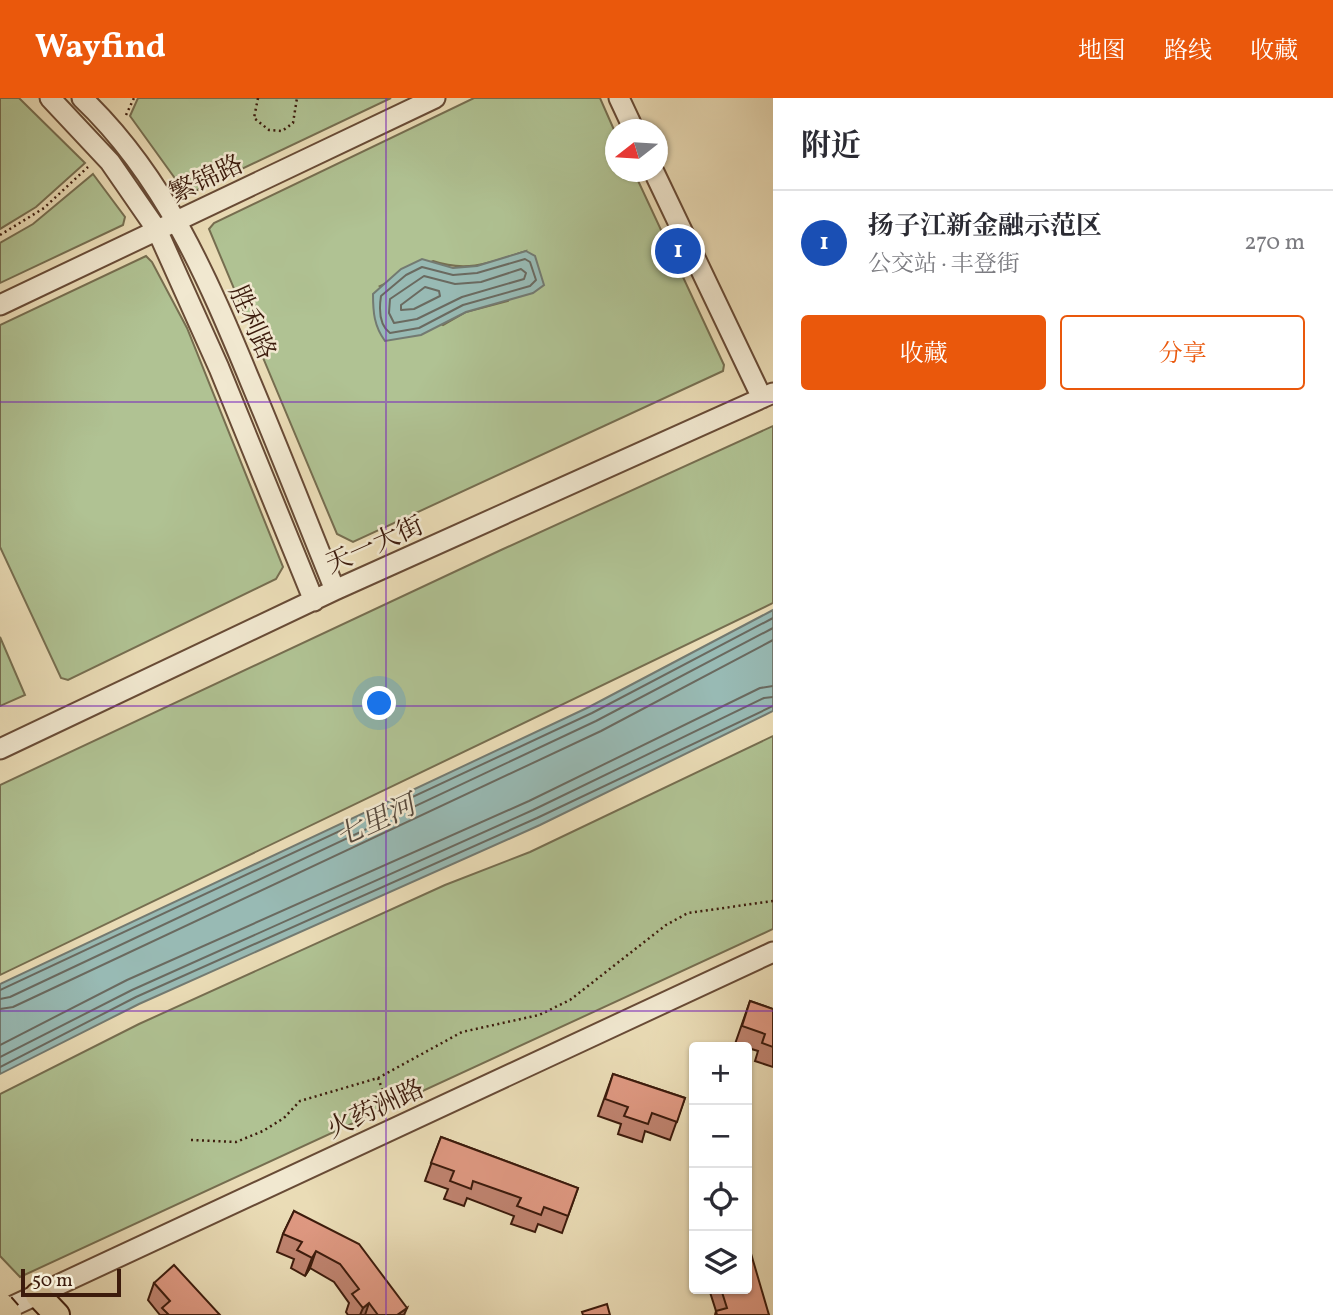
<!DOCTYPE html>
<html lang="zh">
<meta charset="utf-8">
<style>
body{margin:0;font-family:Vollkorn,"Noto Serif SC",serif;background:#f7f7f7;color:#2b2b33}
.controls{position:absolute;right:21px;bottom:21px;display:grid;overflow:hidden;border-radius:7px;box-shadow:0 2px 5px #0004}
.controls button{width:63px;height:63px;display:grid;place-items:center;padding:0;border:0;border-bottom:2px solid #e1e1e2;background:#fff;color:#2b2b33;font:35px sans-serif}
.compass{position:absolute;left:605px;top:21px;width:63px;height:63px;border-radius:50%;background:#fff;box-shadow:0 2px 5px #0004;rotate:253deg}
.scale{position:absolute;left:21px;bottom:18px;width:100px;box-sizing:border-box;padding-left:7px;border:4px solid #3c1b0c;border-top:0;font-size:19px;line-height:24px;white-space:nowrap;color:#3c1b0c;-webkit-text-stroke:5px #f1e8d0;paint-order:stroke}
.you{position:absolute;left:380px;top:606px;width:24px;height:24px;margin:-18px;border:5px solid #fff;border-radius:50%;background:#1a73e8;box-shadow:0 0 0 10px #1a73e833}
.badge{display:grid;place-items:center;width:46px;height:46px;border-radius:50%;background:#ea580c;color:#fff;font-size:23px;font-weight:700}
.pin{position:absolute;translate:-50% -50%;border:4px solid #fff;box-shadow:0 2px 7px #0006}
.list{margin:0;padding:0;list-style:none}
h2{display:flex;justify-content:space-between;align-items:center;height:91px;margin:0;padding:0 28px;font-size:30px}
h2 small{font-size:23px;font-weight:400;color:#7c7c81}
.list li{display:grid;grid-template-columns:46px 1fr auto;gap:21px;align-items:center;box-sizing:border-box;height:105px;padding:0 28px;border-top:2px solid #e1e1e2}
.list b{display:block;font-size:26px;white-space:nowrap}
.list p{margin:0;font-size:23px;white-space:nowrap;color:#7c7c81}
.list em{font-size:23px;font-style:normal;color:#7c7c81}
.actions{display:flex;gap:14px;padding:21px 28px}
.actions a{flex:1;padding:16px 0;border:2px solid #ea580c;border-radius:7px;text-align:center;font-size:24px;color:#ea580c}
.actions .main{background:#ea580c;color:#fff}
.icon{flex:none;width:38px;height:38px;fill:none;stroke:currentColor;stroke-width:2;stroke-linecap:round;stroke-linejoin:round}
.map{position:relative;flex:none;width:773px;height:1217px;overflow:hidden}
header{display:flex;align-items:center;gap:42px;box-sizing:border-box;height:98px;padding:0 35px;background:#ea580c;color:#fff}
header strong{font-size:33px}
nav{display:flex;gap:38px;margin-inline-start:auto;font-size:24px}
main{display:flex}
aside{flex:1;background:#fff}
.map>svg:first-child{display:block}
</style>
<header>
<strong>Wayfind</strong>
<nav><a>地图</a><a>路线</a><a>收藏</a></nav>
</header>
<main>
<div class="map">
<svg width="773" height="1217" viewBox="0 0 773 1217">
<rect width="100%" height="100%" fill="#eadcb6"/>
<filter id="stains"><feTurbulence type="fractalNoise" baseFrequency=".00286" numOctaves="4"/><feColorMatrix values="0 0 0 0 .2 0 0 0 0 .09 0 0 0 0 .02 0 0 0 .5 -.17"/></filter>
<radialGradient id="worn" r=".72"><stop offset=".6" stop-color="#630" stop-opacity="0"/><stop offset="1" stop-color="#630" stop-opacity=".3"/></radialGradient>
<!-- green -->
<path fill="#b0c293" stroke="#766e50" stroke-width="2" fill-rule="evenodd" d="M 0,0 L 19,0 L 85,65 L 36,109 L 0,131 Z
M 138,0 L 391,0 L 187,97 L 130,18 Z
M 474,0 L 600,0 L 615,34 L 615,74 L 634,74 L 724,267 L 723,273 L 353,444 L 337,436 L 209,131 L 214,125 ZM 526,153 L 508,203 L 466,214 L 443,227 L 380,188 L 433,163 C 468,175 492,164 526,153 Z
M 93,76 L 125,119 L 123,127 L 0,185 L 0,145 L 33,126 Z
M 146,158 L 152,164 L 187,230 L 283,469 L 276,481 L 68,582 L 61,580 L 0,449 L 0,227 Z
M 773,328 L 773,505 L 0,877 L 0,687 L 501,452 Z
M 0,539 L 25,597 L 0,608 Z
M 773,638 L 773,831 L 20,1179 L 0,1158 L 0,996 L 139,926 L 445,787 L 530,754 Z"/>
<!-- water -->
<path fill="#98bab4" stroke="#737a71" stroke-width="2" d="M 526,153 L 535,158 L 544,187 L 533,195 L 466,214 L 421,237 L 385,243 C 374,228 373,214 373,196 L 401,171 L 422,161 L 453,170 L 477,168 Z
M 773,512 L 773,613 L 540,727 L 139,906 L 0,976 L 0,886 L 589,609 Z"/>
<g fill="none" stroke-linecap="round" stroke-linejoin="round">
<!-- shore -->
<path stroke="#6a6a60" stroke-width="2" d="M 525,161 L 530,164 L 536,182 L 530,188 L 463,207 L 419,230 L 390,235 C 379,227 379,211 381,198 L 406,177 L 422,169 L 453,177 L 477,175 Z
M 521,171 L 526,175 L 524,181 L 462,199 L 417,221 L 394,225 L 389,215 L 390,201 L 424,178 L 455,186 L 481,184 Z
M 425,189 L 439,193 L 440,198 L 414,211 L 401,212 L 401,207 Z
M 0,892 L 592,615 L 773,520
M 0,901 L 10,899 L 596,623 L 773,530
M 0,911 L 13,909 L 601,633 L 773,542
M 0,947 L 127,882 L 529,703 L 760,590 L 773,588
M 0,959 L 132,892 L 533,712 L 764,600 L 773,599
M 0,969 L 136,899 L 537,720 L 773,608"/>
<defs>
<path id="minor" d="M 50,0 L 110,64 L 157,132 L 219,270 L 314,503
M 82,0 C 165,79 208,181 251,285 C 280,354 307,423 335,492
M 619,0 L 634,32
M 654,74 L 762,300
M 0,207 L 435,0
M 0,651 L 335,492 L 773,295
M 0,1214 L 773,854"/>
<path id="major" d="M 38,1197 L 57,1217"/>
</defs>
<!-- minor casing -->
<use href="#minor" stroke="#684b36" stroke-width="23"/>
<!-- major casing -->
<use href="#major" stroke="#3c1b0c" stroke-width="28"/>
<!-- path -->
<path stroke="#3c1b0c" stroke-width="2.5" stroke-dasharray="2 3.5" stroke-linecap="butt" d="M 258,0 L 254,20 L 269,32 L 282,33 L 293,25 L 297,0
M 126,17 L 134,0
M 0,137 L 44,110 L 88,69
M 378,980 L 386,1001
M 191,1042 L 236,1044 L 263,1033 L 284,1020 L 300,1003 L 378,980 L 462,934 L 539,917 L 570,902 L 666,827 L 688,815 L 773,803"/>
<!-- minor -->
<use href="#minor" stroke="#f1e8d0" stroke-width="19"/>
<!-- major -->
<use href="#major" stroke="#eadcb6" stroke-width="24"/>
<defs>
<path id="highway-bridge" d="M 0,1209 L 7,1217"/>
</defs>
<!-- highway-bridge casing -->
<use href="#highway-bridge" stroke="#3c1b0c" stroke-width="32" stroke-linecap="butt"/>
<!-- highway-bridge -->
<use href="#highway-bridge" stroke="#eadcb6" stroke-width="28"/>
</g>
<!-- wall -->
<path fill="#bf836f" stroke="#3c1b0c" stroke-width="2" d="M 750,903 L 773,911 L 773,969 L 755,963 L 758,953 L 735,946 Z
M 613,976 L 685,1000 L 670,1042 L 645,1033 L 642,1044 L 618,1036 L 621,1026 L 598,1018 Z
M 441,1039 L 578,1090 L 562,1135 L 538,1126 L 535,1134 L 511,1126 L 514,1118 L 467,1100 L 464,1108 L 444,1101 L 448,1091 L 425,1083 Z
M 294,1113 L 404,1217 L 348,1217 L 346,1214 L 349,1205 L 334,1184 L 310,1170 L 305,1178 L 291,1170 L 294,1161 L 277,1154 L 283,1136 Z
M 694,1159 L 694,1182 L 691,1169 Z
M 154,1185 L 220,1217 L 160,1217 L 148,1202 Z
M 709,1191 L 747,1191 L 769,1217 L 715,1217 L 716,1213 Z"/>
<!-- shaded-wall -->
<path fill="#9b6a5a" stroke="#3c1b0c" stroke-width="2" d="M 316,1153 L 310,1170 L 305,1178 L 312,1160 Z
M 369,1205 L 365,1217 L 360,1217 L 363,1210 Z
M 407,1210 L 404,1217 L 397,1217 Z"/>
<!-- building -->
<path fill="#de9881" stroke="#3c1b0c" stroke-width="2" d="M 750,903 L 773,911 L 773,949 L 762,945 L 765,936 L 742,928 Z
M 613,976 L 685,1000 L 677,1024 L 652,1015 L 648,1026 L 624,1018 L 628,1009 L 605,1001 Z
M 441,1039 L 578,1090 L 568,1118 L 544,1109 L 541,1117 L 517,1108 L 521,1100 L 473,1083 L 471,1091 L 450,1083 L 454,1073 L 431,1065 Z
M 294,1113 L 359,1146 L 407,1210 L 397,1217 L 378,1217 L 369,1205 L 363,1210 L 352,1196 L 359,1191 L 340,1166 L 316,1153 L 312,1160 L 297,1152 L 302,1144 L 283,1136 Z
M 747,1142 L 769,1217 L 717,1217 L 716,1213 L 727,1210 L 721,1191 L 747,1191 Z
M 174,1167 L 220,1217 L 169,1217 L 162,1210 L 170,1203 L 154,1185 Z
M 607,1206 L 610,1217 L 583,1217 L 582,1214 Z"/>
<!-- grid -->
<path fill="none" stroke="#7b2cbf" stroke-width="2" stroke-opacity="0.55" d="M 386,0 L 386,1217M 0,304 L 773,304M 0,608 L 773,608M 0,913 L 773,913"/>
<g text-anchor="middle" stroke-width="5" stroke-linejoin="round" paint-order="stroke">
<!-- street labels -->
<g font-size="26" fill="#3c1b0c" stroke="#f1e8d0">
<text transform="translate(206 80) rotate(-25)" y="9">繁锦路</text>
<text transform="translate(253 224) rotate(66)" y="9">胜利路</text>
<text transform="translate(374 446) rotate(-24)" y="9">天一大街</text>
<text transform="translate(375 1010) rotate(-25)" y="9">火药洲路</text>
</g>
<!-- water labels -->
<g font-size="28" font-style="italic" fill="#584b3e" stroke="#f1e8d0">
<text transform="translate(375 722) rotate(-25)" y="10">七里河</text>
</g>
</g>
<rect width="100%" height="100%" filter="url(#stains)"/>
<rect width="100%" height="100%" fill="url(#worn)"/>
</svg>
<div class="controls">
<button>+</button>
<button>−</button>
<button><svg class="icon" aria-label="locate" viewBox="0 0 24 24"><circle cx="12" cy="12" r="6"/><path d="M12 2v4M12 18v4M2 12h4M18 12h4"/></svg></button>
<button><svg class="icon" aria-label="layers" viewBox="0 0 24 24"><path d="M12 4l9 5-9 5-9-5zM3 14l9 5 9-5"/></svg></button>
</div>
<svg class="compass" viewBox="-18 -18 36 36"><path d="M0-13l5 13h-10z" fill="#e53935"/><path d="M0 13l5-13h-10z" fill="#7c7c81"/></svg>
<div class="scale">50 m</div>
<div class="you"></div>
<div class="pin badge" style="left:678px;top:153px;background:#1a4fb4">1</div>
</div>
<aside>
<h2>附近<small></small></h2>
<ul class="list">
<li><span class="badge" style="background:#1a4fb4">1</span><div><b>扬子江新金融示范区</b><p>公交站 · 丰登街</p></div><em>270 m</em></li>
</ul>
<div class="actions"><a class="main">收藏</a><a>分享</a></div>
</aside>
</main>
